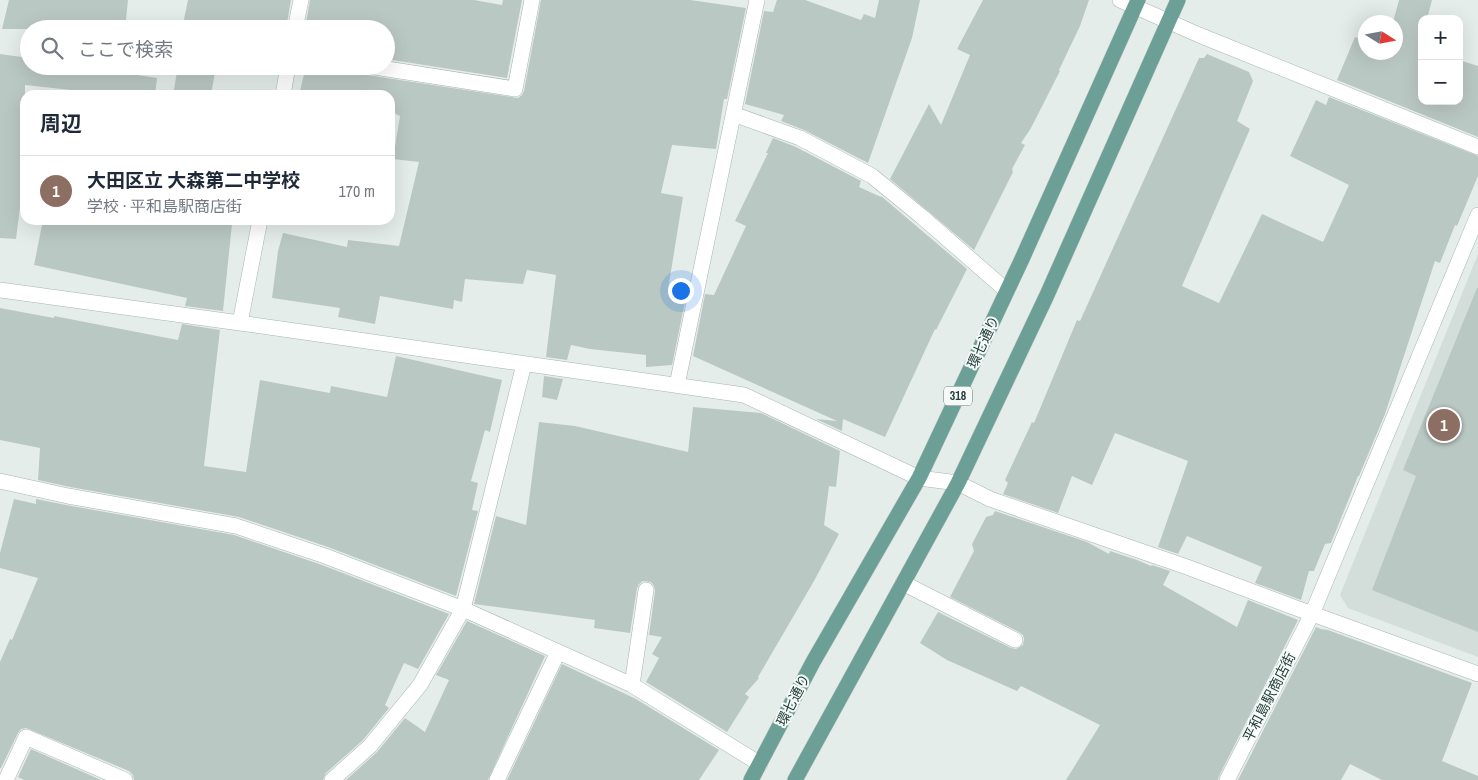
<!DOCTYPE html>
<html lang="ja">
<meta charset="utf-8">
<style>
body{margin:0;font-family:"Archivo Narrow","Noto Sans JP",sans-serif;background:#f2f2f3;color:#1f2937}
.controls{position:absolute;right:15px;top:15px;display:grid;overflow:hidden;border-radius:10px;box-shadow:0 5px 20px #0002}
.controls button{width:45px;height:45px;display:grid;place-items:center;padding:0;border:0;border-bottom:1px solid #e0e1e3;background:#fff;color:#1f2937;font:25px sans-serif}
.compass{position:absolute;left:1358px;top:15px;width:45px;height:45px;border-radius:50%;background:#fff;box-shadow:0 5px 20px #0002;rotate:101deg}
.you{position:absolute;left:680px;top:290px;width:18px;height:18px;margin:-12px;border:4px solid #fff;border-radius:50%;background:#1a73e8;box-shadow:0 0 0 8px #1a73e833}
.badge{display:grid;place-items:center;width:32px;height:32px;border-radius:50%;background:#7a594d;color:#fff;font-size:16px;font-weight:700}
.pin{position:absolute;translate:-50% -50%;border:2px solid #fff;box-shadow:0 1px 5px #0006}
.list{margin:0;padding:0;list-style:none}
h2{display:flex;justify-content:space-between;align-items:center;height:65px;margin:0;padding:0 20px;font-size:21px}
h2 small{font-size:16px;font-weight:400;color:#747a83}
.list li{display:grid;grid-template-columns:32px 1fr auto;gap:15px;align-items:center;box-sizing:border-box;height:70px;padding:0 20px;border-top:1px solid #e0e1e3}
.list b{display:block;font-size:19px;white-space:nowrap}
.list p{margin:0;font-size:16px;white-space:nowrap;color:#747a83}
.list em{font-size:16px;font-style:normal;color:#747a83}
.icon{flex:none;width:28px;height:28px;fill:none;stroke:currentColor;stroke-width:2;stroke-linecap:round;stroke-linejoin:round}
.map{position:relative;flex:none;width:1478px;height:780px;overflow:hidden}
.search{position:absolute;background:#fff;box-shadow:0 5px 20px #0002;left:20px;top:20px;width:375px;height:55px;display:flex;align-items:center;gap:12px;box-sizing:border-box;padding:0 18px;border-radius:28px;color:#747a83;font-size:19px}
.panel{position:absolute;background:#fff;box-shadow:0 5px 20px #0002;left:20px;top:90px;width:375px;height:135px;border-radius:15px}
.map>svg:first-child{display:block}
</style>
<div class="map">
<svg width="1478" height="780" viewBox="0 0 1478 780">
<rect width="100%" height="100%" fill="#e5edea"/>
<!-- built -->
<path fill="#d3ddd9" d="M 1478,254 L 1478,657 L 1348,608 L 1340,595 Z"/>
<!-- building -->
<path fill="#bac8c4" d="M 9,0 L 128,0 L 125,29 L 2,29 Z
M 188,0 L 291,0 L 286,29 L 182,29 Z
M 310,0 L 474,0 L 502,5 L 503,0 L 522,0 L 507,78 L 386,59 L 386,29 L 305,29 Z
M 541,0 L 690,0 L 746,8 L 727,99 L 724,99 L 716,149 L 672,145 L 661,193 L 683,197 L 668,290 L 687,292 L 672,365 L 646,367 L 646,355 L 590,349 L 571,345 L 567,360 L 546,357 L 556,275 L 527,270 L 523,284 L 465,279 L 462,302 L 454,300 L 453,309 L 380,296 L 375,324 L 338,317 L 340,308 L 272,298 L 278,251 L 283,233 L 347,247 L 348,240 L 399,246 L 419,162 L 393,159 L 400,116 L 390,111 L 390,95 L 299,95 L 306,66 L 359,66 L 362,73 L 367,75 L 518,98 L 522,95 L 524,91 Z
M 777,0 L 805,0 L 861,20 L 864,14 L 875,18 L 879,0 L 920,0 L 912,38 L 868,163 L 804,130 L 781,121 L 784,115 L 745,104 L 764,11 L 773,12 Z
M 983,0 L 1089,0 L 1080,26 L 1059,70 L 1060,71 L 1031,128 L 1021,143 L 1025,145 L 1012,169 L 1013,172 L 974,250 L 890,179 L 929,104 L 941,125 L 970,55 L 957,49 Z
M 1399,0 L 1432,0 L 1427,19 L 1422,19 L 1422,39 L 1419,47 L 1422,48 L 1422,101 L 1459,101 L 1459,60 L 1478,66 L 1478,137 L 1337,80 L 1355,37 L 1366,41 L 1366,52 L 1396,52 L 1396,22 L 1393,22 Z
M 0,54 L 29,58 L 29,66 L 79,66 L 157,78 L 155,95 L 90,95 L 90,92 L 25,85 L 25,168 L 16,239 L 0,238 Z
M 1207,54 L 1249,72 L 1253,81 L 1237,121 L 1250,129 L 1182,286 L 1219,303 L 1262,214 L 1323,242 L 1349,185 L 1290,156 L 1316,100 L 1326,105 L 1329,97 L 1478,156 L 1478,176 L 1457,226 L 1455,225 L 1440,263 L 1435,261 L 1385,414 L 1359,476 L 1358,476 L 1331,543 L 1325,544 L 1314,571 L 1309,571 L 1301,600 L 1255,583 L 1262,567 L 1187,536 L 1178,554 L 1158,547 L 1188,461 L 1115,433 L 1092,485 L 1072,476 L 1058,513 L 1003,494 L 1008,483 L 1005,480 L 1032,422 L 1034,423 L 1077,320 L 1080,321 L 1199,58 L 1204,58 Z
M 178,66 L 216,66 L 211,95 L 173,95 Z
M 773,138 L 796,147 L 861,181 L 859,187 L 881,197 L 881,196 L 967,269 L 936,330 L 935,329 L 885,437 L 843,419 L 842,431 L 816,419 L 837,421 L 693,356 L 705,294 L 714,295 L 746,226 L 735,221 L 768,153 L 766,153 Z
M 43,220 L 150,220 L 186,225 L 186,220 L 190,220 L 232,224 L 223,311 L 185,306 L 187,298 L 34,265 Z
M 1477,288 L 1478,288 L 1478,632 L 1372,590 L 1416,476 L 1403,470 Z
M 0,308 L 54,318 L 54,316 L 178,340 L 182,324 L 220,330 L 204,466 L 246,472 L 260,380 L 330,393 L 331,386 L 387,397 L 396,356 L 502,380 L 490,432 L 485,430 L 471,481 L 478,483 L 472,510 L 478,511 L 456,596 L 328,547 L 239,517 L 70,487 L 38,480 L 40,448 L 0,440 Z
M 544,376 L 563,379 L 557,400 L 542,397 Z
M 693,407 L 761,413 L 840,451 L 836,487 L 829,486 L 824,525 L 839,534 L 814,581 L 758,677 L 759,678 L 745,694 L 749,697 L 727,732 L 646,682 L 659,658 L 652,654 L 662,637 L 649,635 L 655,591 L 654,586 L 651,582 L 643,581 L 639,584 L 637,588 L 630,633 L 594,628 L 595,620 L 474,604 L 496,516 L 526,525 L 539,422 L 575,426 L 688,452 Z
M 14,499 L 36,504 L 36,499 L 66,505 L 234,535 L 322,565 L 449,614 L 418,669 L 404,663 L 385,705 L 389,708 L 363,740 L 326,773 L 323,780 L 134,780 L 133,775 L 129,771 L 26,728 L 21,729 L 18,733 L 1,768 L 0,768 L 0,662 L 10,639 L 12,640 L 38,578 L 0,568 L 0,553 Z
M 995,511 L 1087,542 L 1109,554 L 1110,551 L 1137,560 L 1151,566 L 1152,565 L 1170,571 L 1163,585 L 1237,627 L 1248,600 L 1298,620 L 1219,776 L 1218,780 L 1066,780 L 1100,725 L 1021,686 L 1017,691 L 947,660 L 920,643 L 938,612 L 1011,648 L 1016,649 L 1023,645 L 1024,639 L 1023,635 L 1019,632 L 950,597 L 974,551 L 972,544 L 986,517 L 993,515 Z
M 467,621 L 545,656 L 488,780 L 346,780 L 377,752 L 405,718 L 425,732 L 449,680 L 436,675 Z
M 1316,627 L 1321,629 L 1328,630 L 1472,683 L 1442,761 L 1478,776 L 1478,780 L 1382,780 L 1350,764 L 1341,780 L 1238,780 Z
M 562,664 L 636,699 L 719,750 L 699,780 L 507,780 Z
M 31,749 L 101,780 L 24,780 L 18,777 Z"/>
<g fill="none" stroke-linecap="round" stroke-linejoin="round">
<defs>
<path id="minor" d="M 1120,0 L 1199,35 L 1478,147
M 295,29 L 301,0
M 368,66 L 515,89 L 532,0
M 283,95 L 288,66
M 733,114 L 800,138 L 872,176 L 921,216 L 1007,291
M 0,290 L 240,323 L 744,395 L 919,478 L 958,483 L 990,499 L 1187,567 L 1296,608 L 1478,674
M 240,323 L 260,220
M 677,385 L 757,0
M 0,481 L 68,496 L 236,526 L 325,556 L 463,609 L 632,685 L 760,764
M 903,583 L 1015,640
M 632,685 L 646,590
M 6,780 L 26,737 L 125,780
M 332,780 L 370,746 L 420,685 L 463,609 L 524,364
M 497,780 L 558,652
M 1227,780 L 1312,614 L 1478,215"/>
<path id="major" d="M 751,780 L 813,662 L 919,478 L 1022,259 L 1138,0
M 795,780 L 958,483 L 1047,295 L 1178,0"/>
</defs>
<!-- minor casing -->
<use href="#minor" stroke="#a8b5b2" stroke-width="16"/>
<!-- major casing -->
<use href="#major" stroke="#c2c9c8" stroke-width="16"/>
<!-- minor -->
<use href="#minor" stroke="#fff" stroke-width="15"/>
<!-- major -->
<use href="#major" stroke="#6ca097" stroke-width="15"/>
</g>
<g text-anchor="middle" stroke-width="4" stroke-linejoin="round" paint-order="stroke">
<!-- shield labels -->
<rect fill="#f5faf8" stroke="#637673" stroke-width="1" x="944" y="386.5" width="28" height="19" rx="4"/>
<g font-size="12" font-weight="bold" fill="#253e3a">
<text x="958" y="400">318</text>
</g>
<!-- street labels -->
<g font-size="14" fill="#253e3a" stroke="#f5faf8">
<text transform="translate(983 342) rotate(-65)" y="5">環七通り</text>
<text transform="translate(1269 697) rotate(-63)" y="5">平和島駅商店街</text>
<text transform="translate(793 700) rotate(-63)" y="5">環七通り</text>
</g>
</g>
</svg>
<div class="controls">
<button>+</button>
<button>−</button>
</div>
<svg class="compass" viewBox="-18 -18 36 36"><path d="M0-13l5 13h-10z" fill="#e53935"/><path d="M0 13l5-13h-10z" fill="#747a83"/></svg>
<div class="you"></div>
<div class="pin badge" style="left:1444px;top:425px;background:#8d6e63">1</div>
<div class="search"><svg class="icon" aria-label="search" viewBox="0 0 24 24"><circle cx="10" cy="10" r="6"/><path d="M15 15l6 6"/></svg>ここで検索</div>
<section class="panel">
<h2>周辺<small></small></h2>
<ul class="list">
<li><span class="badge" style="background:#8d6e63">1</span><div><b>大田区立 大森第二中学校</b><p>学校 · 平和島駅商店街</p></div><em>170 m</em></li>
</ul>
</section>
</div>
